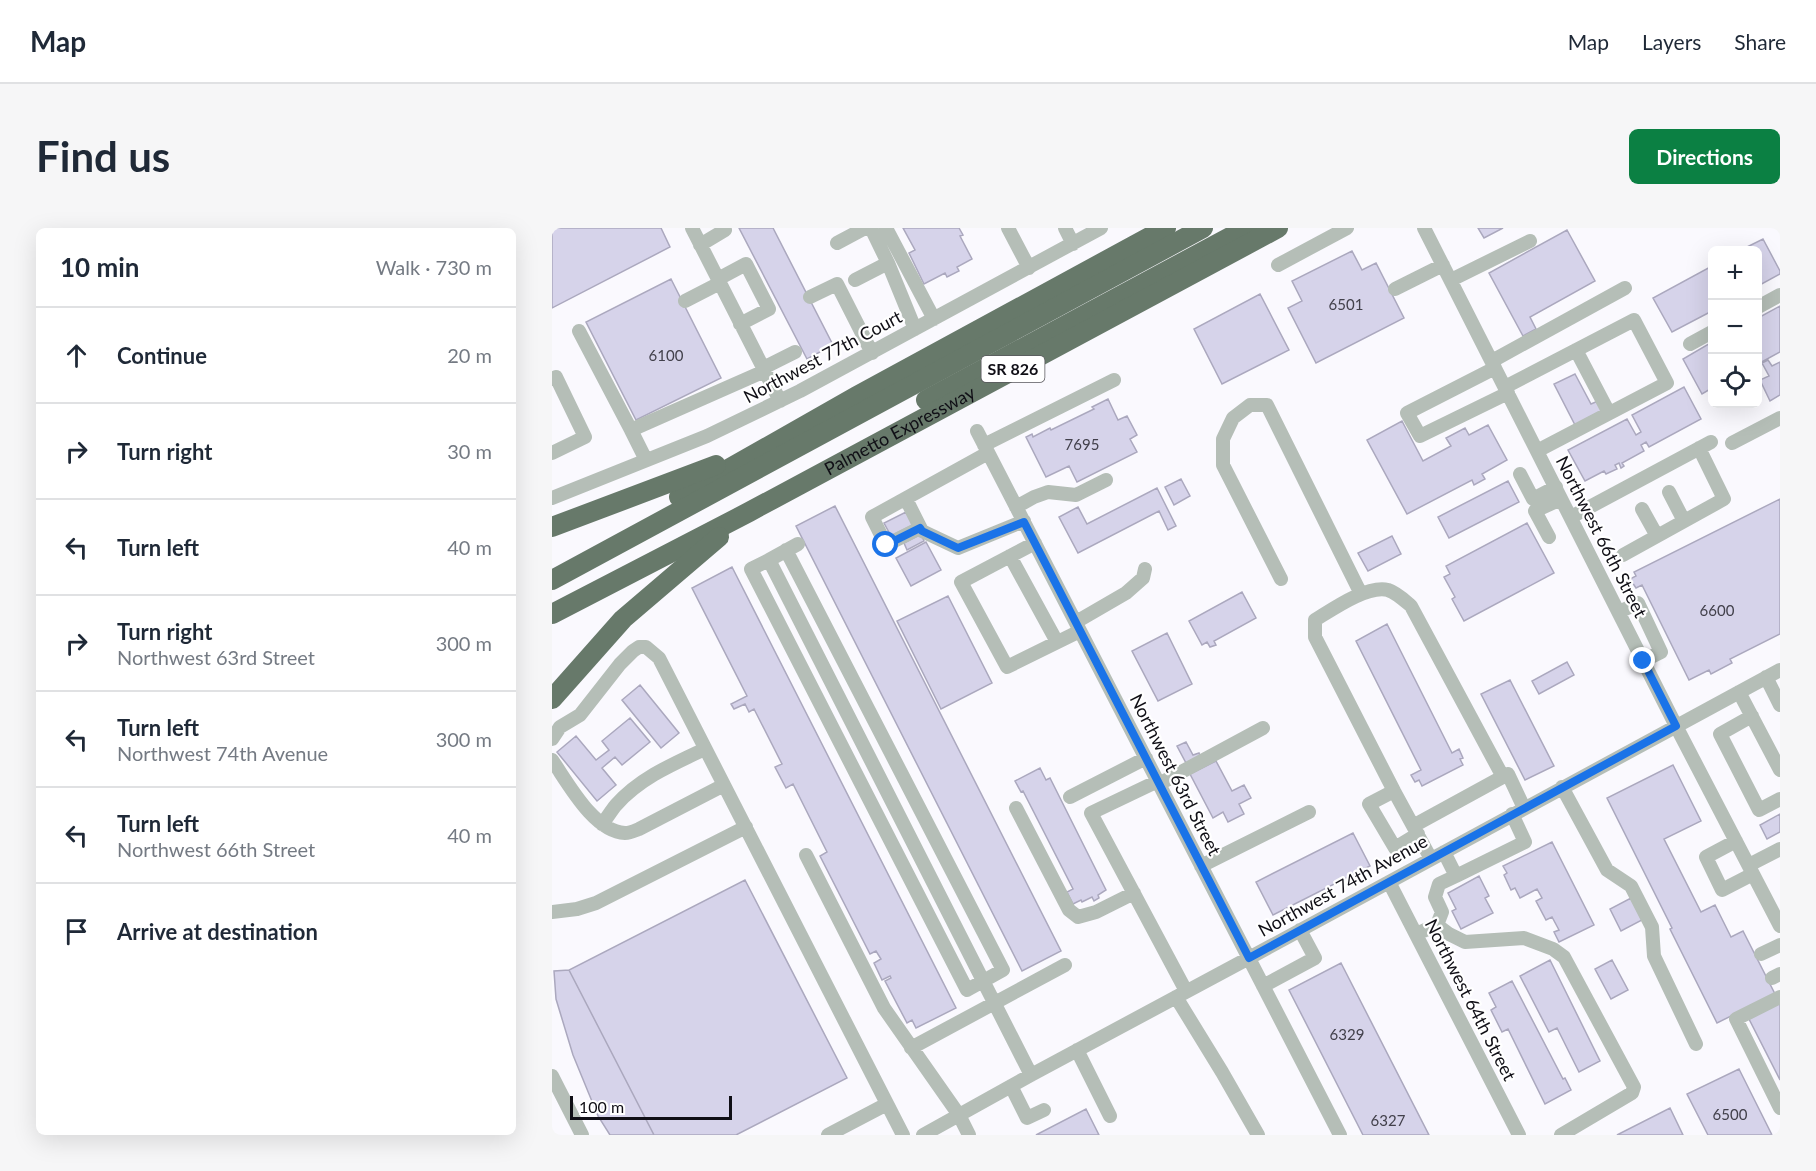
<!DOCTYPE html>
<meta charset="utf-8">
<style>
body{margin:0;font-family:Lato,sans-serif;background:#f6f6f7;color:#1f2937}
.controls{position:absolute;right:18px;top:18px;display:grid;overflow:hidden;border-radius:9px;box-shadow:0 6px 24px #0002}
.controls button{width:54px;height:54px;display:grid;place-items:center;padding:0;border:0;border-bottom:2px solid #e0e1e3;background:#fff;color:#1f2937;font:30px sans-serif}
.scale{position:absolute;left:18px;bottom:15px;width:162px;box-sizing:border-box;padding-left:6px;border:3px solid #100f16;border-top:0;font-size:16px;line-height:21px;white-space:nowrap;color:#100f16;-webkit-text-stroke:4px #fff;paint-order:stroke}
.stop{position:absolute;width:18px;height:18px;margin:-14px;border:4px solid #1a73e8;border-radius:50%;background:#fff}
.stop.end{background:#1a73e8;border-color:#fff;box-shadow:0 2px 6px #0008}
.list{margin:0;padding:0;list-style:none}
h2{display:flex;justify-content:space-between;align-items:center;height:78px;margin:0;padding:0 24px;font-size:26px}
h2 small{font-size:20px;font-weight:400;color:#747a83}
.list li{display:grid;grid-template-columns:39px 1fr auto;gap:18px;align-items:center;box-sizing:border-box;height:96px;padding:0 24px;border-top:2px solid #e0e1e3}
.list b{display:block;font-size:22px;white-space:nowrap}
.list p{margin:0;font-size:20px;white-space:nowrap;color:#747a83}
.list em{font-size:20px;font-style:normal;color:#747a83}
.icon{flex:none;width:33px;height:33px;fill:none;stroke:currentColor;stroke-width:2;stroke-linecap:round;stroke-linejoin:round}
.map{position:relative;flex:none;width:1228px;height:907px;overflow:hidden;border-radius:9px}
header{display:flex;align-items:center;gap:36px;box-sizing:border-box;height:84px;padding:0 30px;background:#fff;border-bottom:2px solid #e0e1e3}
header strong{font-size:28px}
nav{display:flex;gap:33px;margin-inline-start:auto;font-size:21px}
.intro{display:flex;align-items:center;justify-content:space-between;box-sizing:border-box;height:144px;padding:0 36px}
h1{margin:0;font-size:42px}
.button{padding:15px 27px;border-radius:9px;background:#0b8043;color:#fff;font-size:21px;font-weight:700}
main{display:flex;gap:36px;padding:0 36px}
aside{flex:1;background:#fff;border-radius:9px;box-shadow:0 6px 24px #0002}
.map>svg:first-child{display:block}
</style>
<header>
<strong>Map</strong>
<nav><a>Map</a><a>Layers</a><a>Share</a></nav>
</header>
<div class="intro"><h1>Find us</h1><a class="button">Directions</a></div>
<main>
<aside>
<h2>10 min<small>Walk · 730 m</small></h2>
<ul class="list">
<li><svg class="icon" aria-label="ahead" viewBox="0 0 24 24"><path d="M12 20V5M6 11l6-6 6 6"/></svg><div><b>Continue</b></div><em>20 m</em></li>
<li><svg class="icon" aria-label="right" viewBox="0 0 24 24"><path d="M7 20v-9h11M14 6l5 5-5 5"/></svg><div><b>Turn right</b></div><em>30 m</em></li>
<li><svg class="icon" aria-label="left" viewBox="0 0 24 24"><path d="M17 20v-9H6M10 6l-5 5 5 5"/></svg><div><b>Turn left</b></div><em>40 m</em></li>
<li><svg class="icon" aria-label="right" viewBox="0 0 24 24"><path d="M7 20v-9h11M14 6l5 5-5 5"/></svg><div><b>Turn right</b><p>Northwest 63rd Street</p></div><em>300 m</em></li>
<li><svg class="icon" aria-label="left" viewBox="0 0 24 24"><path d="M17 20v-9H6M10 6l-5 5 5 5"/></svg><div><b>Turn left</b><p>Northwest 74th Avenue</p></div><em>300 m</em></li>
<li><svg class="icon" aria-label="left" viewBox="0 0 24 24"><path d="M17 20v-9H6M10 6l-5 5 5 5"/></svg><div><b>Turn left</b><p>Northwest 66th Street</p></div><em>40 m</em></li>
<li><svg class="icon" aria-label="arrive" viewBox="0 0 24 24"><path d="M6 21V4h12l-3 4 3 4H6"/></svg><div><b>Arrive at destination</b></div></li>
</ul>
</aside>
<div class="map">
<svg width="1228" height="907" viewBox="0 0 1228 907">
<rect width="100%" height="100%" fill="#faf9fe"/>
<!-- building -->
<path fill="#d6d3ea" stroke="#aba8be" stroke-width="1.5" d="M 0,0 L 109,0 L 118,19 L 0,80 Z
M 187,0 L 221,0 L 281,117 L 255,131 Z
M 351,0 L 407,0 L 411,7 L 408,8 L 420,31 L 405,39 L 407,43 L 395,49 L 393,45 L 372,56 L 357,25 L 363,22 Z
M 926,0 L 951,0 L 932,10 Z
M 1015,2 L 1043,53 L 978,89 L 984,101 L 971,108 L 937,45 Z
M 1211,11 L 1228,43 L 1228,46 L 1206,58 L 1206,22 L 1189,22 Z
M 800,23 L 810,42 L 824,35 L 852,90 L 764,135 L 736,80 L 750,73 L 740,53 Z
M 1160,38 L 1160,83 L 1120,104 L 1101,70 Z
M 119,51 L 169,150 L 84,192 L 34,94 Z
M 708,66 L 737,122 L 670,156 L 642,101 Z
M 1228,78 L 1228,124 L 1206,136 L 1206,90 Z
M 1160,114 L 1160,160 L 1150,166 L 1131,131 Z
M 1216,132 L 1220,138 L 1228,134 L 1228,167 L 1218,173 L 1208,152 L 1217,148 L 1210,135 Z
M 1023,146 L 1039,176 L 1046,173 L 1051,182 L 1023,197 L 1002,156 Z
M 1132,159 L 1149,191 L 1097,219 L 1094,214 L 1089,217 L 1092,223 L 1070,235 L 1072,238 L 1069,240 L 1067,235 L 1063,237 L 1065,241 L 1054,246 L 1052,243 L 1033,253 L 1016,222 L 1075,191 L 1084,207 L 1089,204 L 1080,187 Z
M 556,171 L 566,192 L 575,188 L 585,207 L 578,211 L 585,224 L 525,254 L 517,238 L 494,249 L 474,209 L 480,206 L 481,209 L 498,200 L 499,202 L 542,181 L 540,179 Z
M 850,193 L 871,233 L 899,218 L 894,210 L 913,200 L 917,207 L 936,197 L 955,232 L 930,246 L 933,251 L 922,257 L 920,252 L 855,286 L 815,212 Z
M 629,251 L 638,268 L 622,277 L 613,259 Z
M 956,253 L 967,274 L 897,310 L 886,289 Z
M 605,260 L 624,298 L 616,302 L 607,283 L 526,325 L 507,289 L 526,279 L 535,296 Z
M 1228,271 L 1228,406 L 1178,431 L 1180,435 L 1159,446 L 1157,442 L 1137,452 L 1090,357 L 1084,360 L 1078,351 L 1084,348 L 1082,344 Z
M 283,278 L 509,723 L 470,743 L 244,298 Z
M 354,284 L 361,297 L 339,308 L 332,295 Z
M 975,295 L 1002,345 L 912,393 L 900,371 L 903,369 L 892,349 L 898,346 L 894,338 Z
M 369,306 L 372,313 L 355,322 L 352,315 Z
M 840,308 L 849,326 L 816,343 L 806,325 Z
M 374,314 L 389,342 L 359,358 L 344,330 Z
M 180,339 L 404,780 L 364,800 L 360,792 L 355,795 L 333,753 L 339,750 L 338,748 L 330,752 L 322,735 L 329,731 L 324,723 L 318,726 L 268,628 L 275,624 L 241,556 L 234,560 L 223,539 L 230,536 L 202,481 L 197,484 L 193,476 L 182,481 L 179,476 L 195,468 L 140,360 Z
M 690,364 L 704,390 L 662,413 L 664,417 L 658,419 L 655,414 L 650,417 L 637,393 Z
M 396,368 L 440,455 L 389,481 L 345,393 Z
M 835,396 L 900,525 L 907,521 L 911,530 L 908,531 L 911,537 L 870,558 L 867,552 L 863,554 L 859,547 L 869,542 L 804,413 Z
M 615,405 L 640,456 L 606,473 L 580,423 Z
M 1015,434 L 1022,447 L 987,466 L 980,453 Z
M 958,452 L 1002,538 L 973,552 L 929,466 Z
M 88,457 L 127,505 L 109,520 L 70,472 Z
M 78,490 L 98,514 L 70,537 L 63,529 L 50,540 L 64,557 L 45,573 L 5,524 L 24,508 L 44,532 L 57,522 L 50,513 Z
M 634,514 L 641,527 L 647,525 L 648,528 L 634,535 L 625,518 Z
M 664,533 L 680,563 L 692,557 L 699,570 L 687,576 L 692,586 L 676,594 L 671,584 L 661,590 L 638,546 Z
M 1121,537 L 1149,593 L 1112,611 L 1149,684 L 1163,677 L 1179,709 L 1191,703 L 1223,766 L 1165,795 L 1118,701 L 1120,700 L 1055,570 Z
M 488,540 L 494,552 L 498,550 L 554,662 L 546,667 L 547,670 L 542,673 L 540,669 L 530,674 L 529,672 L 521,676 L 515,664 L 521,661 L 471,563 L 469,564 L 463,553 Z
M 1228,586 L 1228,604 L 1215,611 L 1208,597 Z
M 801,605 L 818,638 L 721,687 L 704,654 Z
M 1000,614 L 1042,697 L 1007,714 L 1002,704 L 1007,702 L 1000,689 L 994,692 L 984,673 L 990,670 L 985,661 L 968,670 L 963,660 L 959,662 L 952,647 L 955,645 L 951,638 Z
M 927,648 L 937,668 L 933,670 L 941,685 L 909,701 L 900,683 L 904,681 L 896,665 Z
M 193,652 L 295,850 L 184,907 L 102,907 L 17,742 Z
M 1079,670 L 1090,692 L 1069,703 L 1058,681 Z
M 998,732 L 1048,833 L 1027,844 L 1005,800 L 997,804 L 968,748 Z
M 1060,732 L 1076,762 L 1059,771 L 1043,741 Z
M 789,735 L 877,907 L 811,907 L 737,762 Z
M 17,742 L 102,907 L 58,907 L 46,888 L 21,827 L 4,771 L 2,743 Z
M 960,753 L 1011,851 L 1013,850 L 1019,862 L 993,876 L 956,801 L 950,804 L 939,782 L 944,779 L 937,765 Z
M 1228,775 L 1228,852 L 1197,791 Z
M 1187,841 L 1220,907 L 1156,907 L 1135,866 Z
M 1118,880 L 1131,907 L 1065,907 Z
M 534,881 L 547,907 L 484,907 Z"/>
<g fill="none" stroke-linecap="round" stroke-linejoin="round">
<!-- minor -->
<path stroke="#b5beb7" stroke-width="14" d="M 140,0 L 228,173
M 319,0 L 336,35
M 334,0 L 382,91
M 456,0 L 477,40
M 513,0 L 521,16
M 872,0 L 1124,498 L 1228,698
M 285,15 L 313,0
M 148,17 L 173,2 L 172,0
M 726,37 L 795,0
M 166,51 L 194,36 L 217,81 L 188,96
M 303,52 L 336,35 L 363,101
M 899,52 L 978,13
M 843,61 L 891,37
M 258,69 L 285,56 L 320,125
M 133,73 L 168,55
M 1206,79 L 1228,67
M 27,103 L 79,202
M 1138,116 L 1160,104
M 1024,122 L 1057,185
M 940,133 L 1073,60
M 211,140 L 243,124
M 943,140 L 855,185 L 868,208 L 956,165
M 0,151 L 4,149 L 33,209 L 0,225
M 953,159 L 1082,92 L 1115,155 L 985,223
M 425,203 L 788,907
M 1180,215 L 1228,190
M 432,217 L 562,152
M 94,232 L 79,202 L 213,143
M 968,246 L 981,271 L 1004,259
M 1117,264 L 1132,293
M 0,270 L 155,208 L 248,163 L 549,0
M 354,271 L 370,303 L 406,320 L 472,293
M 464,279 L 482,269 L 496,264 L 524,267 L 554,252
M 1090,281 L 1105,308
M 1019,289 L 1159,214
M 368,300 L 334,317 L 320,289 L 436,225
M 997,309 L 983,283 L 1009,271
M 483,315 L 409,354 L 455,439 L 528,403
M 246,316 L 217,332 L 479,847
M 1071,327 L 1172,271 L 1147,220
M 458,328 L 505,414
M 217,332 L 199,341 L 415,762 L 451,742 L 234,322
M 729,351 L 671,237 L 671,211 L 681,190 L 698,177 L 715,177 L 809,366
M 1067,384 L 1086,375 L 1109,424 L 1091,433
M 524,394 L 574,365 L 591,350 L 593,341
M 1214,449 L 1228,477
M 1187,464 L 1228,542
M 1200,488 L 1168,506 L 1207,582 L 1228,571
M 0,511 L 8,499 L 28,487 L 68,436 L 81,423 L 87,419 L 94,419 L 107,430 L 351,907
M 0,532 C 16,555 42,604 73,605 C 78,605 82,603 87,601 L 172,557
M 606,553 L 539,585 L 634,763
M 607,556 L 711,500
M 1010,559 L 1055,642 L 1079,658 L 1100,699 L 1102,728 L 1144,816
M 842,563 L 763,409 L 763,392 C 781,381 815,357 836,362 C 845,365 852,372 859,378 L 951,549
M 518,569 L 594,530
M 464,580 L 517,682 L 526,689 L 544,684 L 582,665
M 50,596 C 55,590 59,583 64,577 C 88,550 121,536 153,521
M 861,598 L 956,546 L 972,580
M 866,606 L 843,620 L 817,576 L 842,563 L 879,631
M 1184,613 L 1154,629 L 1170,662 L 1201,646
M 892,624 L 904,648 L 973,614 L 960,586
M 254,627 L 332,780 L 407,887 L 417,907
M 1197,637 L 1228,621
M 649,638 L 757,584
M 837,654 L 967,907
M 0,684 L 25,681 L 44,675 L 194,599
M 885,697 L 897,706 L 913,714 L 972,710 L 1001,721 L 1012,729 L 1082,859 L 1080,865 L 1009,907
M 864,706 L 885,697 L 890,684 L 883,669 L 887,656 L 904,648
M 1209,726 L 1228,717
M 1220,750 L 1228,746
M 711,758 L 763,730 L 748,702
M 624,769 L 670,844 L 706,907
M 1228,769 L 1184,791 L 1228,880
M 359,820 L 513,737
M 525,822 L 558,888
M 0,848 L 30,907
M 459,858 L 475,890 L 492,882
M 276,907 L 335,876
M 371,907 L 479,847 L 697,730 L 1228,442"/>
<!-- highway -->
<g stroke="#67796a" stroke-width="20">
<path d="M 374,172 L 695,0"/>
<path d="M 127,269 L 305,168 L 614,0"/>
<path d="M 0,299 L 164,237"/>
<path d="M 0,352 L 651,0"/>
<path id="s1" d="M 0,386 L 197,284 L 726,0"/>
<path d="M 0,471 L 71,391 L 167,309"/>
</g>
</g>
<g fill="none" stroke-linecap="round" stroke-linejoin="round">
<!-- route -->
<path stroke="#1a73e8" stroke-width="8" d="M 334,317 L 368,300 L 370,303 L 406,320 L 472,294 L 697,730 L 1124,498 L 1091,433"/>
</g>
<g text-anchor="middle" stroke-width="4.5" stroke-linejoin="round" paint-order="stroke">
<!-- number labels -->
<g font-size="15" fill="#42404b">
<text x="794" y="82">6501</text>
<text x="114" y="133">6100</text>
<text x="530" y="222">7695</text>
<text x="1165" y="388">6600</text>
<text x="795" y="812">6329</text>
<text x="1178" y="892">6500</text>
<text x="836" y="898">6327</text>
</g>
<!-- shield labels -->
<rect fill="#fff" stroke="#58575c" stroke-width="1.5" x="429.5" y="128" width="63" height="26" rx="4.5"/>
<g font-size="16" font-weight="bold" fill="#100f16">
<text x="461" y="147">SR 826</text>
</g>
<!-- street labels -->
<g font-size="18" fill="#100f16" stroke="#fff">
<text transform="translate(271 129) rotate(-28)" y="6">Northwest 77th Court</text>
<text dy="6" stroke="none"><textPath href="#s1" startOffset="393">Palmetto Expressway</textPath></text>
<text transform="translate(1049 309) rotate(63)" y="6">Northwest 66th Street</text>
<text transform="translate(623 547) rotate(63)" y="6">Northwest 63rd Street</text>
<text transform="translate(791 658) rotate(-29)" y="6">Northwest 74th Avenue</text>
<text transform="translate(918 772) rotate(63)" y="6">Northwest 64th Street</text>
</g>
</g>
</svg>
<div class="controls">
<button>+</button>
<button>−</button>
<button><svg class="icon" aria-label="locate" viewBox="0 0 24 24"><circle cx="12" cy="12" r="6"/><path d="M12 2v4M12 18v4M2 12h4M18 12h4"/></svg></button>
</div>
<div class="scale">100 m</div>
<div class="stop" style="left:334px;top:317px"></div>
<div class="stop end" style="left:1091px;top:433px"></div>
</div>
</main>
